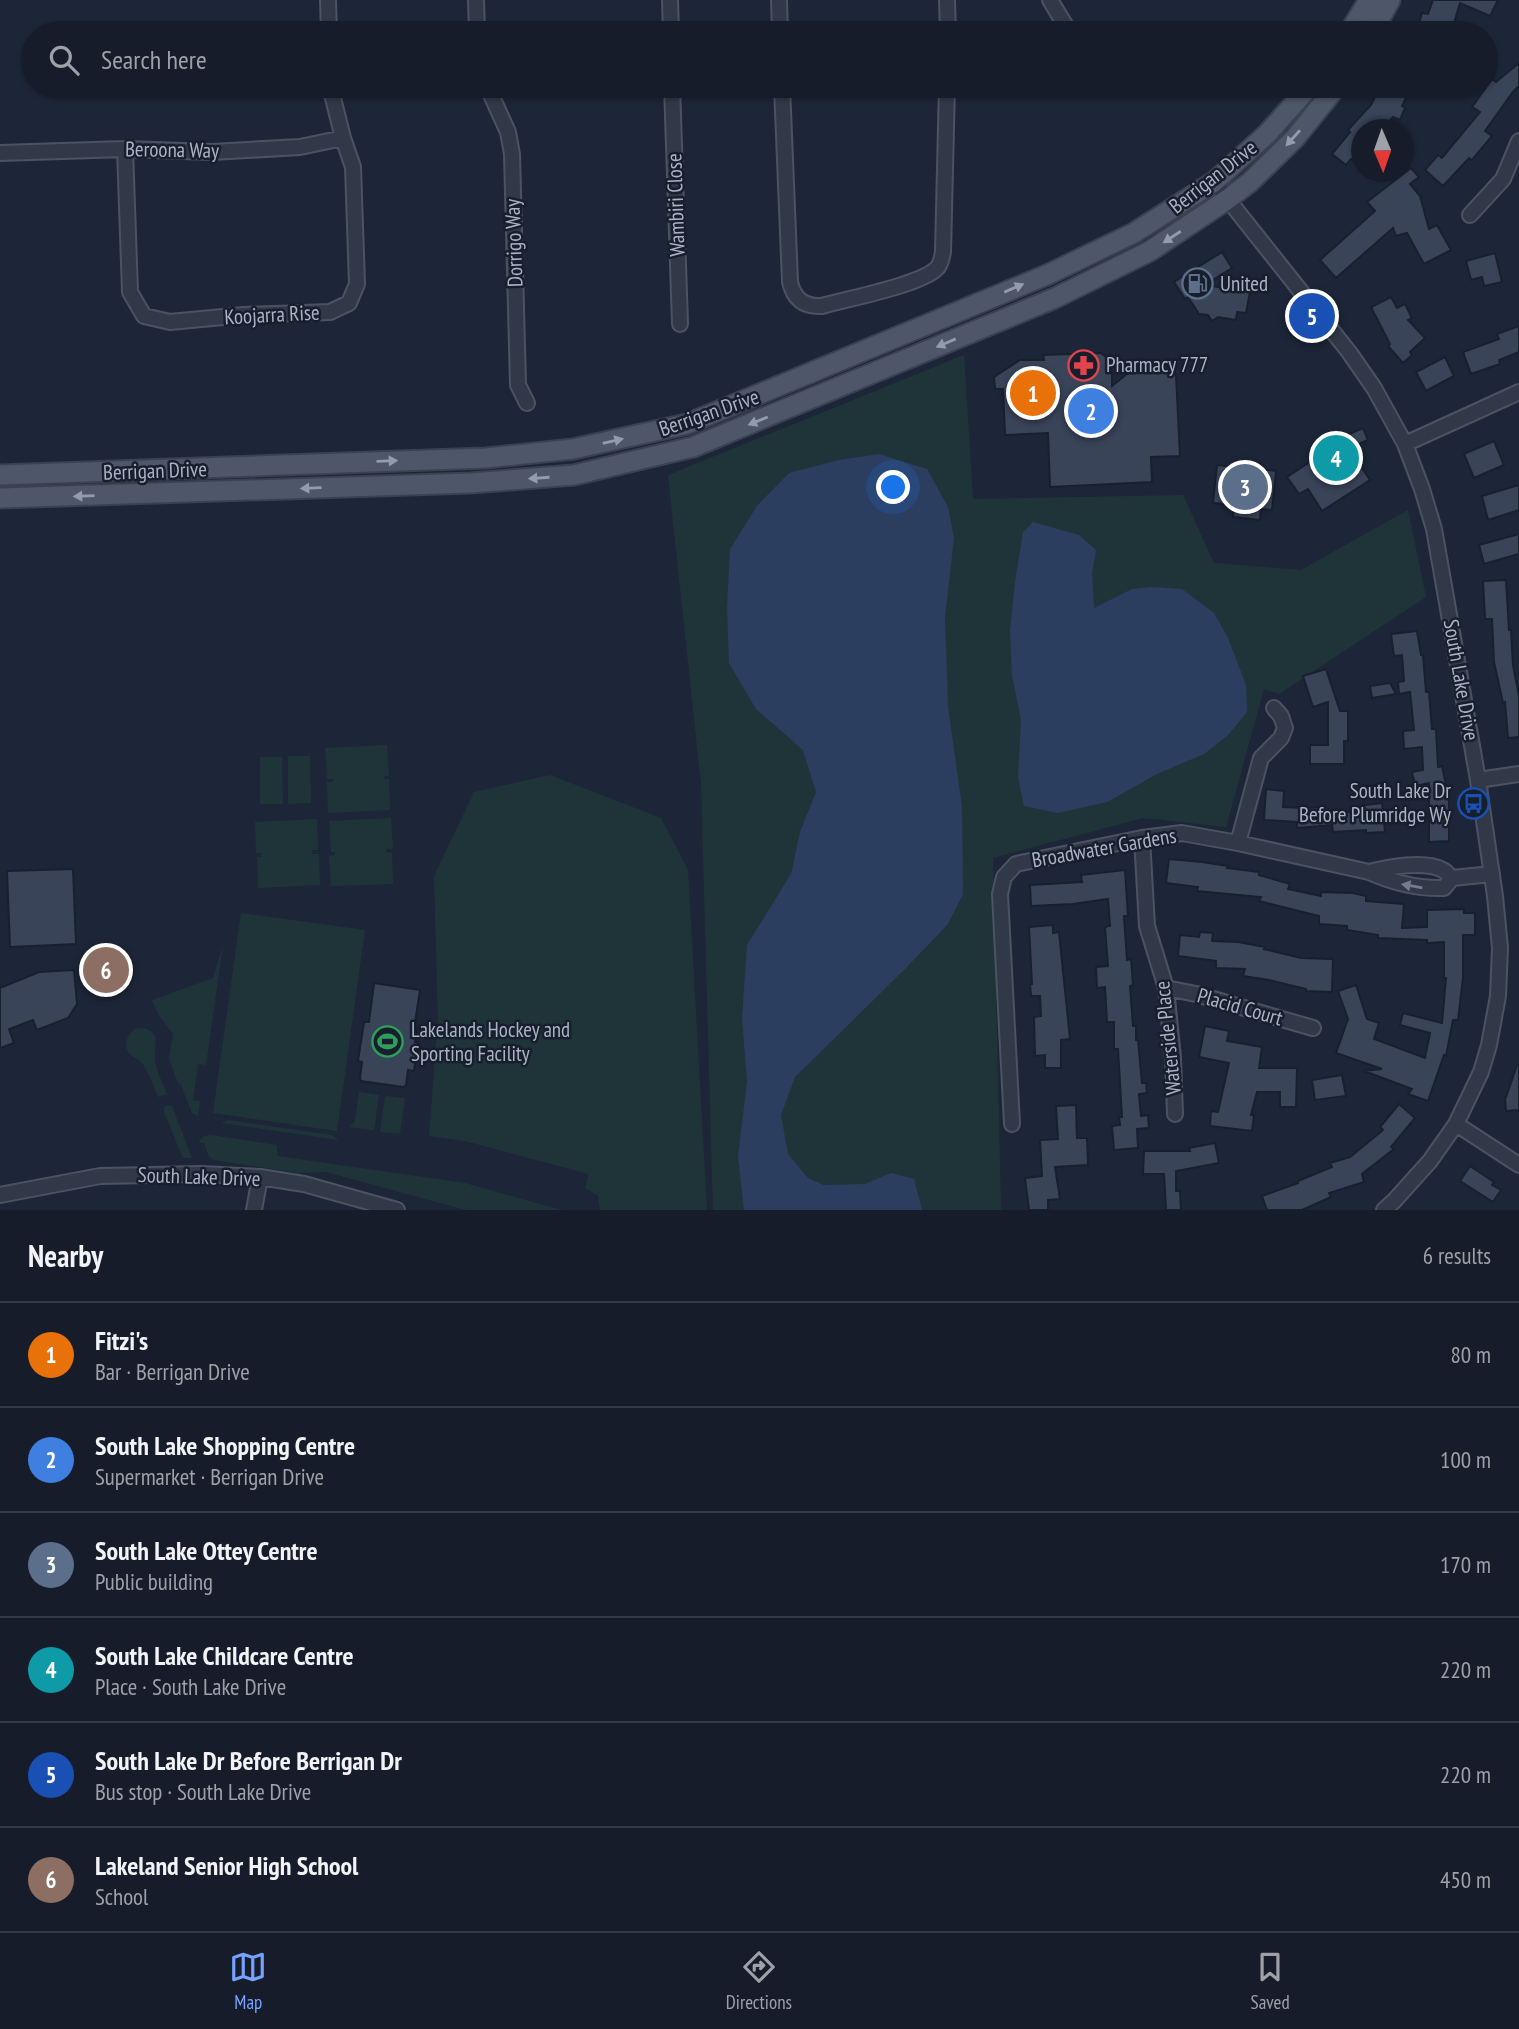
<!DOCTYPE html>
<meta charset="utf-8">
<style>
body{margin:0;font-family:"PT Sans Narrow",sans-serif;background:#232936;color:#f1f3f6}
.compass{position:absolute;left:1351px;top:119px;width:63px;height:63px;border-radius:50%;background:#161c2a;box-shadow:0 2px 5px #0004;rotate:178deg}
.you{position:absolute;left:894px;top:488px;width:24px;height:24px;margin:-18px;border:5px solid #fff;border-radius:50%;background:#1a73e8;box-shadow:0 0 0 10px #1a73e833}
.badge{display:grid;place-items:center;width:46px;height:46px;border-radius:50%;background:#76a1ff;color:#fff;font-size:23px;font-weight:700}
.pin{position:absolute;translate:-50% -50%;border:4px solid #fff;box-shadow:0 2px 7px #0006}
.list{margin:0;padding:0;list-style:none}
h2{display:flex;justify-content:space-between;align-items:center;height:91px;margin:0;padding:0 28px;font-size:30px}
h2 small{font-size:23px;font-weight:400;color:#9ea1a8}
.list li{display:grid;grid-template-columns:46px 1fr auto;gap:21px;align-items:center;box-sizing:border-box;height:105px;padding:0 28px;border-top:2px solid #353a47}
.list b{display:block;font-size:26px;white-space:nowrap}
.list p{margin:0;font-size:23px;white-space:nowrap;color:#9ea1a8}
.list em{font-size:23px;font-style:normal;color:#9ea1a8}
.icon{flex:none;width:38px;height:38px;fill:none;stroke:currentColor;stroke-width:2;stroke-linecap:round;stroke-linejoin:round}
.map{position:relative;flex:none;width:1519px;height:1210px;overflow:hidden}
.search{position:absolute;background:#161c2a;box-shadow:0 2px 5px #0004;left:21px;right:21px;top:21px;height:77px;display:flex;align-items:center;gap:18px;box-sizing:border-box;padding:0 24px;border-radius:38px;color:#9ea1a8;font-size:26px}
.sheet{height:721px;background:#161c2a}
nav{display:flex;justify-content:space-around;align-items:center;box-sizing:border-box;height:98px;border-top:2px solid #353a47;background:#161c2a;font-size:19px;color:#9ea1a8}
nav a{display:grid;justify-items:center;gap:4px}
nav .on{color:#76a1ff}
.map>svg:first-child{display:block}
</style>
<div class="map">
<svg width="1519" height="1210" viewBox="0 0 1519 1210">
<rect width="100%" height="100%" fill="#1d2638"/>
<!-- green -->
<path fill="#1f3439" d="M 964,355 L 973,499 L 1183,495 L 1214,563 L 1301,570 L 1408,510 L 1426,597 L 1279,694 L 1264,689 L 1226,827 L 1143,818 L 993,858 L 1001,1210 L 713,1210 L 701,784 L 668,475 Z
M 387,745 L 389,776 L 385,776 L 384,779 L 389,779 L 390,810 L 328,813 L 327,782 L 333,782 L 333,779 L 327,779 L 325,748 Z
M 288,756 L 310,756 L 311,803 L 288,804 Z
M 260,757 L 282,757 L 283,804 L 260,804 Z
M 550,775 L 661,818 L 688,870 L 707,1210 L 600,1210 L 598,1196 L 585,1188 L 589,1174 L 465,1141 L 429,1136 L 438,1020 L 434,876 L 474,792 Z
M 391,818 L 393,849 L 386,849 L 386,852 L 392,853 L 393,884 L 331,886 L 329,856 L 335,855 L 335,852 L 331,852 L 329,821 Z
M 317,819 L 318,850 L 312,850 L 312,854 L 319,854 L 320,885 L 258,888 L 257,857 L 261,857 L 262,853 L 256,853 L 255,822 Z
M 241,913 L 365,930 L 337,1131 L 213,1113 Z
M 223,945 L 206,1065 L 198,1064 L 193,1100 L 200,1101 L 198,1116 L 192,1113 L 181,1085 L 178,1083 L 169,1059 L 173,1034 L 158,1014 L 152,1000 L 213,978 Z
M 138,1028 C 164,1029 153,1046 155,1062 C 157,1072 163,1083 167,1094 L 158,1097 C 154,1087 150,1075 144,1066 C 141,1060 136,1059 131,1055 C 121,1046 127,1033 138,1028 Z
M 359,1092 L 379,1095 L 374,1130 L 349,1127 L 355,1121 Z
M 385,1096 L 405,1098 L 400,1134 L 380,1132 Z
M 168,1105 L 172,1106 L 192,1158 L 183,1158 L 164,1112 L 164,1107 Z
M 228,1120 L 332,1135 L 339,1140 L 221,1123 Z
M 210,1135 L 277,1145 L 277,1156 L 465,1183 L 561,1210 L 466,1210 L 326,1172 L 300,1173 L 213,1160 L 209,1157 L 204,1143 L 200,1143 L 199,1141 L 204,1136 Z"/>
<!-- water -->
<path fill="#2c3e5f" d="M 879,454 L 927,469 L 948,507 L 954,538 L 945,617 L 948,706 L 962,807 L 963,894 L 948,924 L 906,968 L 795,1077 L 781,1115 L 788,1154 L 808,1178 L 823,1185 L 865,1184 L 891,1173 L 914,1179 L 922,1210 L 744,1210 L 738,1156 L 747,1082 L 742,1018 L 747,945 L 791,874 L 800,832 L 816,792 L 803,750 L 756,709 L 729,663 L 727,607 L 730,549 L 757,506 L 789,473 L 839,460 Z
M 1033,522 L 1079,535 L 1096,550 L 1092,573 L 1094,608 L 1132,589 L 1153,587 L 1182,589 L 1214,613 L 1228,638 L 1246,685 L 1247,712 L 1228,735 L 1204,754 L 1157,774 L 1107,802 L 1058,813 L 1024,806 L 1018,777 L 1021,720 L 1012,675 L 1010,631 L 1015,582 L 1023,532 Z"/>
<!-- building -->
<path fill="#394459" stroke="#18202e" stroke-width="2" d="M 1433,0 L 1498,0 L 1490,16 L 1460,3 L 1451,33 L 1444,31 L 1443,33 L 1416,33 L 1422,13 L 1428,14 Z
M 1519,63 L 1519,86 L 1513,92 L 1485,131 L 1492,136 L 1472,160 L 1469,158 L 1443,186 L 1425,170 L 1438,155 L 1442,158 L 1480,112 L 1472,107 L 1492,79 L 1496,82 Z
M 1380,86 L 1412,86 L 1402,106 L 1405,108 L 1400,120 L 1393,117 L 1382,130 L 1362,130 L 1362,157 L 1357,163 L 1351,159 L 1346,165 L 1332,154 L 1350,132 L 1348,130 L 1371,105 Z
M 1411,168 L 1419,177 L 1410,184 L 1420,196 L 1429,229 L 1437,225 L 1451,250 L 1424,264 L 1407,233 L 1396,236 L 1393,228 L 1336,278 L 1320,260 L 1375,211 L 1367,202 Z
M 1222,252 L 1232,268 L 1205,285 L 1250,292 L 1246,313 L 1237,312 L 1236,320 L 1218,317 L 1212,321 L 1208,315 L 1199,314 L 1188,297 L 1185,299 L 1174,282 Z
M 1495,253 L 1502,282 L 1484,286 L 1482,277 L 1471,280 L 1466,261 Z
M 1391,297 L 1397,308 L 1405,304 L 1412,318 L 1408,320 L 1425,338 L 1410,352 L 1412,355 L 1403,363 L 1388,346 L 1390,344 L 1371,307 Z
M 1519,326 L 1519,352 L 1499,360 L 1500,364 L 1471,374 L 1463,352 L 1499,339 L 1497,334 Z
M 1101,353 L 1112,362 L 1112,386 L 1137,366 L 1164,364 L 1176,375 L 1180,456 L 1151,457 L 1152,482 L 1050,487 L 1048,433 L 1005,435 L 1003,389 L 995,389 L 994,377 L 1020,360 L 1044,360 L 1043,355 Z
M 1445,357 L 1454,376 L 1426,391 L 1416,372 Z
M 1363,428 L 1368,440 L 1349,448 L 1370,480 L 1322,511 L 1308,489 L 1299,494 L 1287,477 L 1348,437 L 1347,435 Z
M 1494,441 L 1504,465 L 1474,478 L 1464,454 Z
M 1243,462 L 1260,463 L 1259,469 L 1276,471 L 1272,510 L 1261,509 L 1260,520 L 1233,517 L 1234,505 L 1213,503 L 1217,465 L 1243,468 Z
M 1519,485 L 1519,510 L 1488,520 L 1482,496 Z
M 1519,534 L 1519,554 L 1484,564 L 1479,545 Z
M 1506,580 L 1509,630 L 1511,630 L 1513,665 L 1519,696 L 1519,737 L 1508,738 L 1505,702 L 1503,703 L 1494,662 L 1492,619 L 1485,619 L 1483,581 Z
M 1417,631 L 1421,655 L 1423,655 L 1426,692 L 1429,692 L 1432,729 L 1436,729 L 1438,767 L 1442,766 L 1449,798 L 1449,841 L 1429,842 L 1429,783 L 1415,786 L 1412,772 L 1423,770 L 1422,747 L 1404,749 L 1403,731 L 1414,730 L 1410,692 L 1399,694 L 1398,682 L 1404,681 L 1402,655 L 1394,656 L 1391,634 Z
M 1326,669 L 1340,711 L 1348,711 L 1348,741 L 1344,741 L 1344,764 L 1310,764 L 1310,745 L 1328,745 L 1328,702 L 1313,707 L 1303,676 Z
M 1390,683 L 1396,694 L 1372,698 L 1370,686 Z
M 1266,789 L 1284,791 L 1283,807 L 1304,808 L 1326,807 L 1327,813 L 1364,811 L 1364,805 L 1382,803 L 1385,832 L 1366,833 L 1366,830 L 1333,832 L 1332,825 L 1297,828 L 1297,822 L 1264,820 Z
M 1169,859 L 1202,862 L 1228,866 L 1227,868 L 1259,872 L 1259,875 L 1290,884 L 1288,889 L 1321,896 L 1321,892 L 1353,893 L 1366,896 L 1366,901 L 1404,904 L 1402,928 L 1427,927 L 1427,910 L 1464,909 L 1464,913 L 1475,913 L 1475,935 L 1463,935 L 1463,978 L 1458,1020 L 1453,1020 L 1446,1056 L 1444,1055 L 1428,1101 L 1408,1094 L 1412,1089 L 1364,1071 L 1382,1069 L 1336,1053 L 1348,1019 L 1338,991 L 1356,985 L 1367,1019 L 1379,1023 L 1374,1039 L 1425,1058 L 1430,1033 L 1400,1025 L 1403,1013 L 1442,1023 L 1446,978 L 1444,978 L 1444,942 L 1427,943 L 1427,940 L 1378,938 L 1378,935 L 1347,930 L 1347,926 L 1319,924 L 1319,916 L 1259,901 L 1261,897 L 1197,891 L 1198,887 L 1166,883 Z
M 73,869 L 76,944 L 10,947 L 7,871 Z
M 1125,870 L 1128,916 L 1124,916 L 1127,960 L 1131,959 L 1133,985 L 1130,986 L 1133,1026 L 1136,1026 L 1136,1040 L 1138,1040 L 1142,1083 L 1146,1083 L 1147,1093 L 1139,1094 L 1141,1116 L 1148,1115 L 1149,1128 L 1137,1129 L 1138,1148 L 1114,1150 L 1112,1126 L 1120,1125 L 1119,1117 L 1122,1117 L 1118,1049 L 1114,1049 L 1114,1022 L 1107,1022 L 1105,987 L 1097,988 L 1096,967 L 1108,966 L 1105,927 L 1110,926 L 1108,899 L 1073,904 L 1031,906 L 1030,885 L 1082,882 L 1081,875 Z
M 1053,925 L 1053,933 L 1059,932 L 1070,1039 L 1061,1040 L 1061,1068 L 1045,1068 L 1045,1055 L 1035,1056 L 1034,1017 L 1041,1016 L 1040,996 L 1031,996 L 1030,984 L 1032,984 L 1029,927 Z
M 1200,932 L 1213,933 L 1212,941 L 1238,942 L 1265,947 L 1264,949 L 1301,958 L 1333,959 L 1332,992 L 1306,991 L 1306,989 L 1269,980 L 1243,976 L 1245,969 L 1216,968 L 1216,961 L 1178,956 L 1180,935 L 1199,937 Z
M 74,970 L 77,1004 L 68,1018 L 37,1030 L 33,1020 L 9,1029 L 14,1043 L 0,1048 L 0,988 L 39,972 Z
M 374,983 L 420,990 L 414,1029 L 417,1029 L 415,1042 L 418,1042 L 414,1071 L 408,1070 L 406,1085 L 403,1087 L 361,1081 L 360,1078 L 362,1062 L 358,1061 L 364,1022 L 369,1022 Z
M 1205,1026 L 1229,1031 L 1227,1041 L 1262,1047 L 1259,1068 L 1297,1068 L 1296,1107 L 1280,1107 L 1280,1092 L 1257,1092 L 1251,1115 L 1254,1115 L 1252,1131 L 1210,1126 L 1211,1111 L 1218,1112 L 1229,1063 L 1199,1057 Z
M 1517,1065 L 1519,1065 L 1519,1110 L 1506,1111 L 1505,1097 L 1506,1097 Z
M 1342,1075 L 1346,1096 L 1315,1100 L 1312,1080 Z
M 1399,1104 L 1415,1118 L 1391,1147 L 1394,1149 L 1362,1174 L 1364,1182 L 1329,1193 L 1331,1197 L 1302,1210 L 1267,1210 L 1262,1196 L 1298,1183 L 1298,1181 L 1332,1167 L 1330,1163 L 1350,1157 L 1383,1130 L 1380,1127 Z
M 1076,1105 L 1077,1138 L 1087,1138 L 1088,1165 L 1055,1167 L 1060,1199 L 1048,1200 L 1048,1210 L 1029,1210 L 1025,1178 L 1042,1176 L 1040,1140 L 1058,1139 L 1056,1106 Z
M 1215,1143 L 1219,1163 L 1176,1171 L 1176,1191 L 1180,1191 L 1181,1210 L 1166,1210 L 1164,1174 L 1143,1174 L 1144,1151 L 1190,1151 L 1189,1148 Z
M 1470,1166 L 1494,1182 L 1492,1185 L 1501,1190 L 1493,1202 L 1460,1181 Z"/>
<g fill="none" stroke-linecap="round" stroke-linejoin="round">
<defs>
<path id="minor" d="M 328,0 L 329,33
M 476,0 L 477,33
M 670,0 L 671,33
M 779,0 L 780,33
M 947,0 L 948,33
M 1050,0 L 1070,33
M 487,86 L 508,132 L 512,154 L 518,385 L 527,403
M 672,86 L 680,324
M 782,86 L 790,282 C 794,299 804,307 822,306 C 846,299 925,284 938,267 C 941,263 942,257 943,252 L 947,86
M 125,149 L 130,292 L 144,316 L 170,322 L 244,315 L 330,312 L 349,303 L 357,284 L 353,167 L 343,138 L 330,86
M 0,153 L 125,149 L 212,152 L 300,147 L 343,138
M 1214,182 L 1349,352 L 1374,388 L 1405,444 L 1422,489 L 1434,529 L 1478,780 L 1495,896 L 1500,948 L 1498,996 L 1489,1045 L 1481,1072 L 1456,1124 L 1430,1161 L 1394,1201 L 1384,1210
M 1470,215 L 1503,179 L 1519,141
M 1405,444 L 1519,392
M 1478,780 L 1519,774
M 1142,838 L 1147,926 L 1166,988 L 1173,1058 L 1175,1114
M 1238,843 L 1261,758 L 1281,738 L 1285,728 L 1281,716 L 1274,708
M 1369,872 C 1388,867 1425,860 1443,870 C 1447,872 1449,876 1452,878
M 1166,988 L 1196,994 L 1313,1028
M 1012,1124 L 1000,894 L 1004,877 L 1016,864 L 1142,838 L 1182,833 L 1238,843 L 1369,872 C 1394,883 1417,889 1444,888 L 1452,878 L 1492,874
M 1456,1124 L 1519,1165
M 0,1195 L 100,1176 L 201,1174 L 260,1177 L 304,1184 L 397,1210
M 254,1210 L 260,1177"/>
<path id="major" d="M 1349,33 L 1369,0
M 1372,33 L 1390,0
M 0,475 L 486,458 L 573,449 L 687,424 L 1049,274 L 1134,233 L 1214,182 L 1267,134 L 1310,86
M 0,498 L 471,483 L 574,475 L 693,447 L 1055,298 L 1150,251 L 1228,199 L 1250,182 L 1295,138 L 1337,86"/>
</defs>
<!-- minor casing -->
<use href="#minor" stroke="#4b5363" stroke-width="18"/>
<!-- major casing -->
<use href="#major" stroke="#3a4251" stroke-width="23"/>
<!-- minor -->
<use href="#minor" stroke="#313948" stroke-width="14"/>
<!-- major -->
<use href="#major" stroke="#4e5769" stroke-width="19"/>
</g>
<!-- one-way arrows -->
<defs><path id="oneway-solid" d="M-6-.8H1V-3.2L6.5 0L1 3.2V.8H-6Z" transform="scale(1.75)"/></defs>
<g fill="#939caf">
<use href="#oneway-solid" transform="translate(1293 138) rotate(132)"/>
<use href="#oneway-solid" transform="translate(1172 237) rotate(147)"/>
<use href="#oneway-solid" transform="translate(1014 288) rotate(-23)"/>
<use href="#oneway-solid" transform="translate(946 343) rotate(157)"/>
<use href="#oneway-solid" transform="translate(758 421) rotate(158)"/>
<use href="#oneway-solid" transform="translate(613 441) rotate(-13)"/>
<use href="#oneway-solid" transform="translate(387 461) rotate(-2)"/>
<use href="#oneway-solid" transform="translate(539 478) rotate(176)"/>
<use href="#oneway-solid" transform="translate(311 488) rotate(178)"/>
<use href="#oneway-solid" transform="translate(84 496) rotate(178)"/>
</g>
<use fill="#747c8d" href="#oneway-solid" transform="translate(1412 886) rotate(-170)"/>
<!-- icons -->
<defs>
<symbol id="fuel-ring" viewBox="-11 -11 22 22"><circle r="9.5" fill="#171e2c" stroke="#5c6f8a" stroke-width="1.5"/><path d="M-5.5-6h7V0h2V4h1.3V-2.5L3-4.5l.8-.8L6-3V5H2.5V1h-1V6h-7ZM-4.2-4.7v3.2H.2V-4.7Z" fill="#5c6f8a"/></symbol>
<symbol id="pharmacy-ring" viewBox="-11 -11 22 22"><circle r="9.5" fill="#171e2c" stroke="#e0444e" stroke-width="1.5"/><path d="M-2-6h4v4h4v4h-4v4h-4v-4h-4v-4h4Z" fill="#e0444e"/></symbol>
<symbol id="bus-ring" viewBox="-11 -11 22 22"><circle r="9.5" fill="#171e2c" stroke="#1a4fb4" stroke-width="1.5"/><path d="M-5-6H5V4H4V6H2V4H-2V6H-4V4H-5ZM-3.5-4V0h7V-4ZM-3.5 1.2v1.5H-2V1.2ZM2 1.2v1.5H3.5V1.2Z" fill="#1a4fb4"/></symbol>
<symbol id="stadium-ring" viewBox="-11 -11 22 22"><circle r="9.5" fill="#171e2c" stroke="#2e9e5b" stroke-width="1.5"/><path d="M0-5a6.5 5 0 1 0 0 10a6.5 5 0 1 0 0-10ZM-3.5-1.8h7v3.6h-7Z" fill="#2e9e5b"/></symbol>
</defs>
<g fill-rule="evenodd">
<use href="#fuel-ring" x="1180" y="266" width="35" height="35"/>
<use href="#pharmacy-ring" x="1066" y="348" width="35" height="35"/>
<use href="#bus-ring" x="1456" y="786" width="35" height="35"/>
<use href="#stadium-ring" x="370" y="1024" width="35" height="35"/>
</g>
<g text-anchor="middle" stroke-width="5" stroke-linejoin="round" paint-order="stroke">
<!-- street labels -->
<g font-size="21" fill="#aab3c6" stroke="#171e2c">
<text transform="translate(172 150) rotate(1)" y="7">Beroona Way</text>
<text transform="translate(1213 177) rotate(-38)" y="7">Berrigan Drive</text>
<text transform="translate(676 205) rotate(-92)" y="7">Wambiri Close</text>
<text transform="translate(514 243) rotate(-92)" y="7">Dorrigo Way</text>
<text transform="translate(272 315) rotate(-3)" y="7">Koojarra Rise</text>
<text transform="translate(709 413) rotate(-19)" y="7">Berrigan Drive</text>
<text transform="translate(155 471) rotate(-2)" y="7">Berrigan Drive</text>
<text transform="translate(1461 680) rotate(80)" y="7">South Lake Drive</text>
<text transform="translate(1104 848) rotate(-10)" y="7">Broadwater Gardens</text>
<text transform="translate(1240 1007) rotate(16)" y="7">Placid Court</text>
<text transform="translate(1168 1038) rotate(-96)" y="7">Waterside Place</text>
<text transform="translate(199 1177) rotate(2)" y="7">South Lake Drive</text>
</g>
<!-- poi labels -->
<g font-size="21" fill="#aab3c6" stroke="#171e2c" text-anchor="start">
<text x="1220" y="291">United</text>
<text x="1106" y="372">Pharmacy 777</text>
<text x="1451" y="798" text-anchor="end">South Lake Dr<tspan x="1451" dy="24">Before Plumridge Wy</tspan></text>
<text x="411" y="1037">Lakelands Hockey and<tspan x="411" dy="24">Sporting Facility</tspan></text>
</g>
</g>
</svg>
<svg class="compass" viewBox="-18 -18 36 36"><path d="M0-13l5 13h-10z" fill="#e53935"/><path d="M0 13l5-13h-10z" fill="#9ea1a8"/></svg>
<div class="you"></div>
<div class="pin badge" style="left:1033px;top:393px;background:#e8710a">1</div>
<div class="pin badge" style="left:1091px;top:411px;background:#3f7fe0">2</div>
<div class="pin badge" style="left:1245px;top:487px;background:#5c6f8a">3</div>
<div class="pin badge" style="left:1336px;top:458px;background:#0f9aa8">4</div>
<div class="pin badge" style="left:1312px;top:316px;background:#1a4fb4">5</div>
<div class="pin badge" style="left:106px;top:970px;background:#8d6e63">6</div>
<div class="search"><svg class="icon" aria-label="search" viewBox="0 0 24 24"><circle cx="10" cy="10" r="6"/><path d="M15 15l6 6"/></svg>Search here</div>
</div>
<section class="sheet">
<h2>Nearby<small>6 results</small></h2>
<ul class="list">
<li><span class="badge" style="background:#e8710a">1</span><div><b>Fitzi's</b><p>Bar · Berrigan Drive</p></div><em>80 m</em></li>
<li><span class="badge" style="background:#3f7fe0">2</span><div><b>South Lake Shopping Centre</b><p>Supermarket · Berrigan Drive</p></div><em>100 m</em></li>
<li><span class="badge" style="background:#5c6f8a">3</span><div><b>South Lake Ottey Centre</b><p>Public building</p></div><em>170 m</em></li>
<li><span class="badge" style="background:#0f9aa8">4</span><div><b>South Lake Childcare Centre</b><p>Place · South Lake Drive</p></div><em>220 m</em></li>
<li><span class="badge" style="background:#1a4fb4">5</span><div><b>South Lake Dr Before Berrigan Dr</b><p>Bus stop · South Lake Drive</p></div><em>220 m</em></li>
<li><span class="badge" style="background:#8d6e63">6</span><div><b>Lakeland Senior High School</b><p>School</p></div><em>450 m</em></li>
</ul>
</section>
<nav>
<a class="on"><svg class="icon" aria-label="map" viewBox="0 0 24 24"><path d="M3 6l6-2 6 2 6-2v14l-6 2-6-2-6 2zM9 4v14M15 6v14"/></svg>Map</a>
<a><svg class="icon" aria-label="directions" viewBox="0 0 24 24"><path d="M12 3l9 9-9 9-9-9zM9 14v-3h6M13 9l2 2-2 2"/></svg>Directions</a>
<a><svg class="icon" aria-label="saved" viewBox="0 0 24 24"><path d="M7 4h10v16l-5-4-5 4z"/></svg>Saved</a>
</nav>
